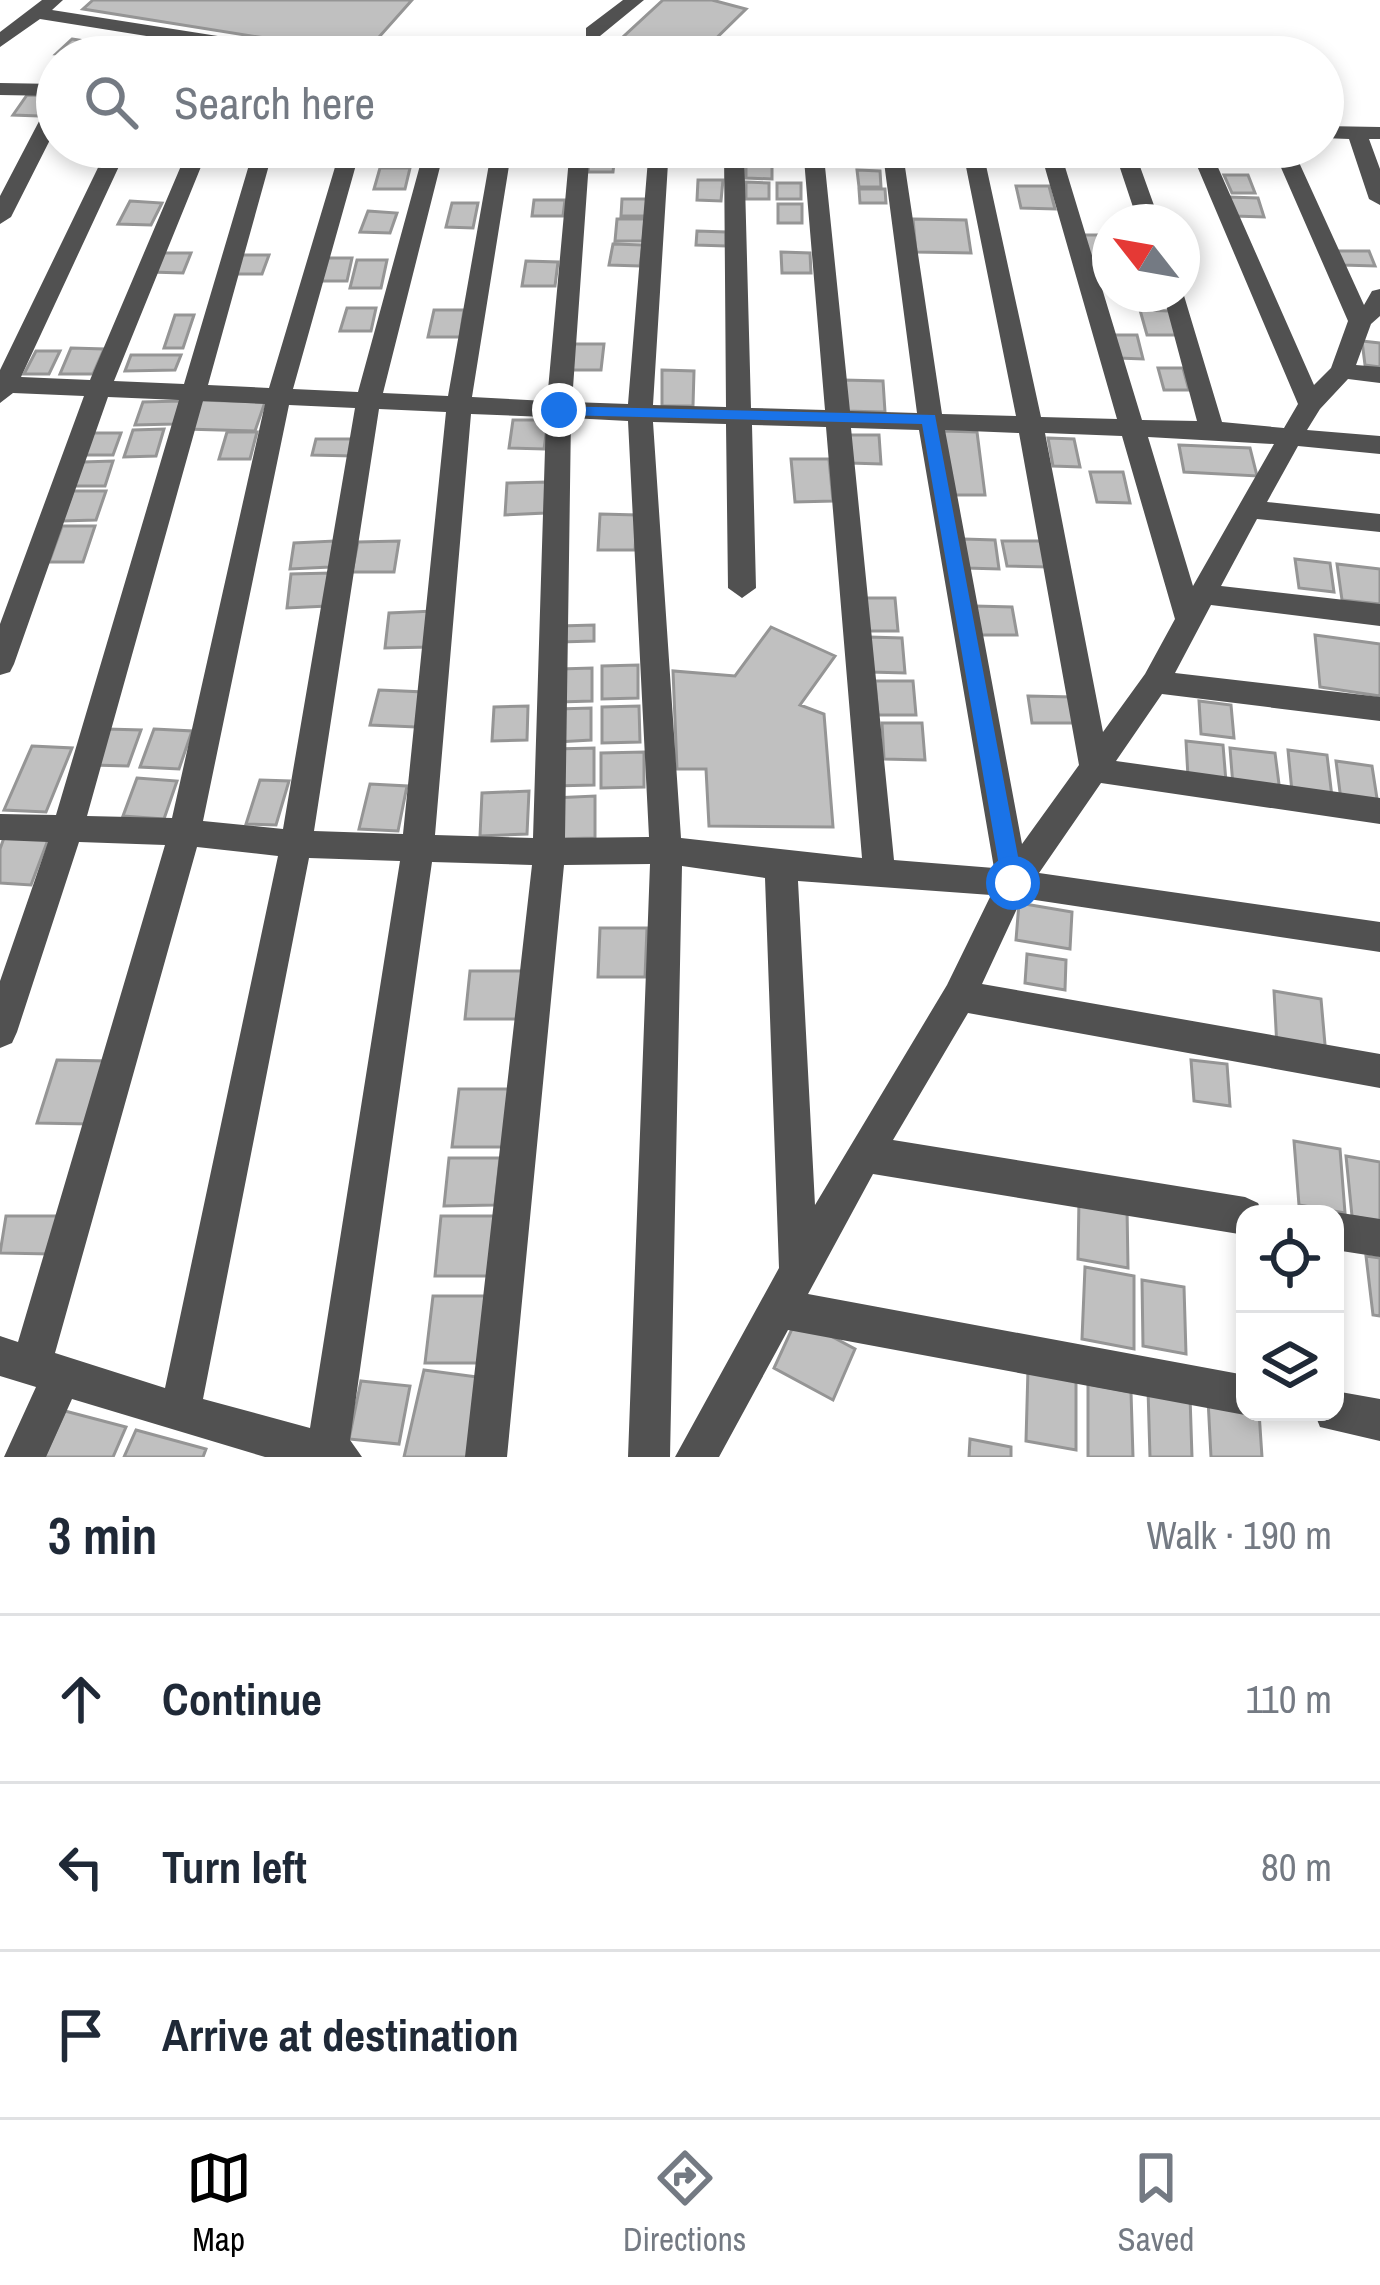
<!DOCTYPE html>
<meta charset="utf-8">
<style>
body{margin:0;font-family:"Archivo Narrow",sans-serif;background:#f6f6f7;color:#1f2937}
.controls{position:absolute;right:36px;bottom:36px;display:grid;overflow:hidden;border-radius:24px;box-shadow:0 6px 18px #0003}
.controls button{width:108px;height:108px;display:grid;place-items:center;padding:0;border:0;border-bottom:3px solid #e0e1e3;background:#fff;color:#1f2937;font:60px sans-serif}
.compass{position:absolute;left:1092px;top:204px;width:108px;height:108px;border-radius:50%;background:#fff;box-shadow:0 6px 18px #0003;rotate:301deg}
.stop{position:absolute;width:36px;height:36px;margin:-27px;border:9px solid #1a73e8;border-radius:50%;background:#fff}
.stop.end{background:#1a73e8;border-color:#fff;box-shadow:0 3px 12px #0008}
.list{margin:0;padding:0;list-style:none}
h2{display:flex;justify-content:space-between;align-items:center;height:156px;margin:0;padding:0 48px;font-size:51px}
h2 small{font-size:39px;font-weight:400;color:#747a83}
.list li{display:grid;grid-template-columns:78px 1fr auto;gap:36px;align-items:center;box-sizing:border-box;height:168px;padding:0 48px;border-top:3px solid #e0e1e3}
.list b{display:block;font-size:45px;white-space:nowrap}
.list em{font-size:39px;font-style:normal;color:#747a83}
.icon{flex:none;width:66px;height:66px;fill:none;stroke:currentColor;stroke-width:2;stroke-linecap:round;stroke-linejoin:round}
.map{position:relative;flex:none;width:1380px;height:1457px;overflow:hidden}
.search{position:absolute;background:#fff;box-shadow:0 6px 18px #0003;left:36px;right:36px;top:36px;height:132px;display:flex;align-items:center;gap:30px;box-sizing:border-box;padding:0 42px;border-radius:66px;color:#747a83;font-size:45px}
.sheet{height:660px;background:#fff}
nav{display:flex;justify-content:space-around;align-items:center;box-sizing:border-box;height:168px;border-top:3px solid #e0e1e3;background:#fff;font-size:33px;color:#747a83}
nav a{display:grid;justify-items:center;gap:6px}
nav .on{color:#000}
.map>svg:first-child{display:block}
</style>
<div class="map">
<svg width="1380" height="1457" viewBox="0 0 1380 1457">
<rect width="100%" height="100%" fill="#fff"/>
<!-- building -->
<path fill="#c0c0c0" stroke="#959595" stroke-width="3" d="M 93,0 L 412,0 L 364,54 L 83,9 Z
M 663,0 L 712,0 L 746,9 L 697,57 L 645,57 L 611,48 Z
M 72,39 L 137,49 L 129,57 L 56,54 Z
M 27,95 L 52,96 L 39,116 L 13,115 Z
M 310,147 L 337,147 L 330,165 L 303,164 Z
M 464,147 L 491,147 L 487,165 L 460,165 Z
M 590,154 L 615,154 L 613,172 L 588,172 Z
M 746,160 L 772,160 L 772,179 L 746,178 Z
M 380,168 L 410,168 L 405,189 L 374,189 Z
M 857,170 L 880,171 L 881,187 L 859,187 Z
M 1224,175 L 1248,175 L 1255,193 L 1232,193 Z
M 698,180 L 723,180 L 721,201 L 697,200 Z
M 746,182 L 769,183 L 769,199 L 746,199 Z
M 777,183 L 801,183 L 801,199 L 777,199 Z
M 1016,186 L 1049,186 L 1055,209 L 1021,208 Z
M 859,189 L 885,189 L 886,203 L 860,203 Z
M 1228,197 L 1258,198 L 1264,217 L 1234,216 Z
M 622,199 L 650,199 L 648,216 L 621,216 Z
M 534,200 L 565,200 L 563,216 L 532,216 Z
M 130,201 L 162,203 L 151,225 L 118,224 Z
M 452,203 L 478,203 L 473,228 L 446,227 Z
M 778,204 L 802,204 L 802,223 L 778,223 Z
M 368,211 L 397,213 L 390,233 L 360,232 Z
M 617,219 L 645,219 L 643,241 L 615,241 Z
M 913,219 L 966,220 L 971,253 L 916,252 Z
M 697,231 L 726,232 L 726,246 L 696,245 Z
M 1082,235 L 1106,235 L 1110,259 L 1088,259 Z
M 613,244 L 643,245 L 640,266 L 609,265 Z
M 1335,251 L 1369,251 L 1375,266 L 1342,265 Z
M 781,252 L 810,253 L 811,273 L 782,273 Z
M 159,253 L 191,253 L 183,273 L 151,272 Z
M 238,255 L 269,255 L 262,274 L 232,274 Z
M 321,258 L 352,258 L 347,281 L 315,281 Z
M 357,260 L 387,260 L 381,288 L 350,288 Z
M 526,261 L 558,262 L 555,286 L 522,286 Z
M 347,308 L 376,308 L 371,331 L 340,331 Z
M 434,310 L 464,310 L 460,337 L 428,337 Z
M 1140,310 L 1170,311 L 1177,335 L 1147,335 Z
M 175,315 L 194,315 L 183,348 L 164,348 Z
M 1112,335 L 1137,335 L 1143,359 L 1118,358 Z
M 1362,341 L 1380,343 L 1380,367 L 1365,365 Z
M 574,344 L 604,344 L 601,370 L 571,370 Z
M 71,348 L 104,349 L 93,374 L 60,374 Z
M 36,351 L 60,351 L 49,374 L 24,374 Z
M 131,355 L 181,355 L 175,370 L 125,371 Z
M 1158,368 L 1183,368 L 1189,390 L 1164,390 Z
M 662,370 L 694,371 L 693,406 L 662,406 Z
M 843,380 L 883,381 L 885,412 L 844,411 Z
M 197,400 L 265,402 L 255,431 L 185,429 Z
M 181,401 L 174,424 L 135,425 L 143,402 Z
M 513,420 L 548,420 L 544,449 L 509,448 Z
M 164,429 L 156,456 L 124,457 L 133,430 Z
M 943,431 L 977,432 L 985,495 L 951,495 Z
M 227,432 L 257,432 L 250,459 L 219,459 Z
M 93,433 L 121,433 L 113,455 L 85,455 Z
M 848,435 L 879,435 L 881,464 L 850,463 Z
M 1048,438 L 1074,439 L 1080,467 L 1053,466 Z
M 316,439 L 357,439 L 353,456 L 312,455 Z
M 1179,445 L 1250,448 L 1257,476 L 1184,472 Z
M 791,459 L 829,459 L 833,501 L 795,502 Z
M 113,461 L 105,486 L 74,486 L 83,462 Z
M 1090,472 L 1123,472 L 1130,503 L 1097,502 Z
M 546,482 L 545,513 L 505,515 L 507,483 Z
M 73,491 L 106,491 L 96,520 L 62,521 Z
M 600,514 L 637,515 L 635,550 L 598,550 Z
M 62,526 L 95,526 L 83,562 L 49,562 Z
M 963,539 L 995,540 L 999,569 L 966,568 Z
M 334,541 L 330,567 L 290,569 L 294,543 Z
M 399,541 L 394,572 L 352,572 L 358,542 Z
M 1002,541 L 1043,541 L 1048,567 L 1007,566 Z
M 1295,559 L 1330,563 L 1334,592 L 1299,588 Z
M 1337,564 L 1380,569 L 1380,604 L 1342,600 Z
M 331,573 L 327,606 L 287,608 L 291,574 Z
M 865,598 L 895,598 L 898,631 L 867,631 Z
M 974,606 L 1012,607 L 1017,635 L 978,635 Z
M 434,611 L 430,647 L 385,648 L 389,613 Z
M 594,625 L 594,641 L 560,642 L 560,626 Z
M 771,627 L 835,656 L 800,705 L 824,714 L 833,827 L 709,826 L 706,769 L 677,769 L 673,671 L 735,676 Z
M 1315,635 L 1380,644 L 1380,696 L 1320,687 Z
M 868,637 L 902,638 L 905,673 L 870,672 Z
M 638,665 L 638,698 L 602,699 L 602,666 Z
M 592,668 L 592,701 L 559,702 L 560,669 Z
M 875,681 L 913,681 L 916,715 L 878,715 Z
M 379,690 L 424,692 L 416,727 L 370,725 Z
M 1028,696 L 1073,697 L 1078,723 L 1032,723 Z
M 1199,701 L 1231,705 L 1234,738 L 1201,734 Z
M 528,706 L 527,740 L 492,741 L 494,707 Z
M 639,706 L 640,742 L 602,743 L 602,707 Z
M 591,708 L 591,740 L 557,742 L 557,709 Z
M 882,723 L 922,723 L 925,760 L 884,759 Z
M 106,729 L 141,730 L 128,766 L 92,765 Z
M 154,729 L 192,731 L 179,769 L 140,767 Z
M 1186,741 L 1223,745 L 1226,782 L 1188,777 Z
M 32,746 L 72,748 L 46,812 L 4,810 Z
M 594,748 L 594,785 L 553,786 L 554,749 Z
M 1230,748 L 1275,753 L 1280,792 L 1233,786 Z
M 1288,750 L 1327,755 L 1332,797 L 1292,792 Z
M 644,752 L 644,787 L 601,788 L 601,753 Z
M 1336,761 L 1372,766 L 1378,805 L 1341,800 Z
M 137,778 L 177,781 L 164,819 L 123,816 Z
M 260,780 L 289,781 L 276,825 L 246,824 Z
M 370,784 L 407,786 L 398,831 L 359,829 Z
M 529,791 L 527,834 L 480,836 L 482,793 Z
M 595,796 L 595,838 L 552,839 L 553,798 Z
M 5,835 L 49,837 L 31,885 L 0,883 L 0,849 Z
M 1019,903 L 1072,912 L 1070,949 L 1016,940 Z
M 600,928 L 647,928 L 645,977 L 598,977 Z
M 1027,954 L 1066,960 L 1065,990 L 1025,983 Z
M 470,971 L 524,971 L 519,1019 L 465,1019 Z
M 1274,991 L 1321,999 L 1326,1056 L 1277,1048 Z
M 57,1060 L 109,1061 L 90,1124 L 37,1123 Z
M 1191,1060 L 1227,1064 L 1230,1106 L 1194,1101 Z
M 459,1089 L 513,1089 L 507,1147 L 452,1147 Z
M 1294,1141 L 1340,1149 L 1345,1213 L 1299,1205 Z
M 1346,1156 L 1380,1162 L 1380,1222 L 1352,1216 Z
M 449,1158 L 500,1158 L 495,1205 L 444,1206 Z
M 1079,1199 L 1127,1207 L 1128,1268 L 1078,1259 Z
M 6,1216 L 62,1216 L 51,1254 L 0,1253 Z
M 441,1216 L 498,1216 L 493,1276 L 435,1276 Z
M 1366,1256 L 1380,1258 L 1380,1316 L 1373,1315 Z
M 1085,1267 L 1134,1276 L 1134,1349 L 1082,1339 Z
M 1142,1280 L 1184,1287 L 1186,1354 L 1143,1346 Z
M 433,1296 L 487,1296 L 480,1363 L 425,1363 Z
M 797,1318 L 855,1349 L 833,1400 L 774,1368 Z
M 1028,1369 L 1076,1377 L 1076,1450 L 1026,1441 Z
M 424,1370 L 485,1378 L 469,1457 L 404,1457 Z
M 361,1381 L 410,1386 L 399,1444 L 349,1439 Z
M 1088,1384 L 1131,1392 L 1133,1457 L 1088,1457 Z
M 1148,1389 L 1190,1396 L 1192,1457 L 1150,1457 Z
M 1208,1399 L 1245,1405 L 1245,1412 L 1259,1412 L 1262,1457 L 1211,1457 Z
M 65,1411 L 126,1427 L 113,1457 L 44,1457 Z
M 136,1430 L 206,1449 L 203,1457 L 124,1457 Z
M 970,1439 L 1011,1447 L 1011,1457 L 969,1457 Z"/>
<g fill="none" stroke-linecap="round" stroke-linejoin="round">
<!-- minor -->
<path fill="#515151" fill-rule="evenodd" d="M 42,0 L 63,0 L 52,10 L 314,51 L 324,57 L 278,57 L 40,19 L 0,47 L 0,32 Z
M 623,0 L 644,0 L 600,36 L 586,36 L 586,28 Z
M 0,83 L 57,84 L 57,96 L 0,95 Z
M 57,100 L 57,126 L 11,217 L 0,224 L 0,196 L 47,106 Z
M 1323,126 L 1380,127 L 1380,139 L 1369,139 L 1380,169 L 1380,205 L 1369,199 L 1349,139 L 1323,138 Z
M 108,147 L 128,147 L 21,377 L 90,380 L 189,147 L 209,147 L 114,381 L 184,384 L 254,148 L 274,147 L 208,385 L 269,388 L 341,147 L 361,147 L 293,389 L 358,392 L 425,147 L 445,147 L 383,393 L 448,396 L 492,147 L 512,147 L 472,397 L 547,401 L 570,147 L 590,147 L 572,402 L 628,404 L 649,147 L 669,147 L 653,405 L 726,407 L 724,147 L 744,147 L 751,408 L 825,410 L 803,147 L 823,147 L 850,411 L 917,413 L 882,147 L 902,147 L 942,414 L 1016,416 L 962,147 L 982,147 L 1041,417 L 1117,419 L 1039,147 L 1059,147 L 1142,420 L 1197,421 L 1163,294 L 1182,294 L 1182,289 L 1222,422 L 1284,428 L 1298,404 L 1189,147 L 1209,147 L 1314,385 L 1331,368 L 1348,321 L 1272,147 L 1292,147 L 1364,305 L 1372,291 L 1380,289 L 1380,316 L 1371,324 L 1356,365 L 1380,367 L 1380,383 L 1348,379 L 1320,409 L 1307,430 L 1380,436 L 1380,454 L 1298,446 L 1267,502 L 1380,514 L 1380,532 L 1257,519 L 1221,586 L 1380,604 L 1380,626 L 1211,605 L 1175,673 L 1380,697 L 1380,721 L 1162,694 L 1116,761 L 1380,798 L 1380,824 L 1101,783 L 1039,873 L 1380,922 L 1380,952 L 1022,898 L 982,984 L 1380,1054 L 1380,1088 L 968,1013 L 893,1140 L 1245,1197 L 1258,1203 L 1263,1214 L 1245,1214 L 1245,1235 L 873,1174 L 808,1294 L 1245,1375 L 1245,1412 L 1253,1412 L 1245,1415 L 788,1330 L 719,1457 L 675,1457 L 779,1268 L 765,878 L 682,866 L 670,1457 L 628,1457 L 650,864 L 564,865 L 507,1457 L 465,1457 L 532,865 L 432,862 L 350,1440 L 362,1457 L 265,1457 L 72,1399 L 46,1457 L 4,1457 L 36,1387 L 0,1376 L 0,1336 L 18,1342 L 165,845 L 79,842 L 17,1032 L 12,1043 L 0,1048 L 0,981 L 48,842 L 0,840 L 0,814 L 56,815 L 179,400 L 108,397 L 14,664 L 10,672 L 0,675 L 0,624 L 84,396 L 13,393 L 0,403 L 0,370 ZM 203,401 L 265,404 L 172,818 L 87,816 ZM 289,405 L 355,408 L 283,829 L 203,821 ZM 379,409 L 446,412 L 403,834 L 314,831 ZM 471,414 L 546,417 L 533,838 L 435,835 ZM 571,418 L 628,421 L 649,837 L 565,838 ZM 653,422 L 726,424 L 728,588 L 742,598 L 756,588 L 752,425 L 826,427 L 862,858 L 681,838 ZM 851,428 L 919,430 L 994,868 L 894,860 ZM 945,430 L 1019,433 L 1079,765 L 1022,844 ZM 1045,433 L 1122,436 L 1175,619 L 1145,674 L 1103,732 ZM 1148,437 L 1274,444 L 1193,586 ZM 197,847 L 278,856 L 165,1388 L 55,1353 ZM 309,858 L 400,861 L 310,1428 L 203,1399 ZM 798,881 L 991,895 L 947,985 L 815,1205 Z
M 1113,147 L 1133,147 L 1160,222 L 1138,222 Z
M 1335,1212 L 1380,1219 L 1380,1257 L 1335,1250 L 1335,1214 L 1330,1214 Z
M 1335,1391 L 1380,1399 L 1380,1441 L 1320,1427 L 1314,1412 L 1335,1412 Z"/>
</g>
<!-- route -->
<path fill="#1a73e8" d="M 553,406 L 935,415 L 1023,883 L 1020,890 L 1013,892 L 1002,883 L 922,424 L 559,415 L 553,414 Z"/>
</svg>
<div class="controls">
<button><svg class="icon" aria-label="locate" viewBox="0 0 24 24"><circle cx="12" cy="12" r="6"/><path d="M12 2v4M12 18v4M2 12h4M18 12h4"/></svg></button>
<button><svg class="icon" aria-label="layers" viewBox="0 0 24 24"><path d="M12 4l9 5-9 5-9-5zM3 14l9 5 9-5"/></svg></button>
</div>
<svg class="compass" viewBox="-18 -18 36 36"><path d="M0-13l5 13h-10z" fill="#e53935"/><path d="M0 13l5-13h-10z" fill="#747a83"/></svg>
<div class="stop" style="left:1013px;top:883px"></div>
<div class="stop end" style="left:559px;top:410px"></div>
<div class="search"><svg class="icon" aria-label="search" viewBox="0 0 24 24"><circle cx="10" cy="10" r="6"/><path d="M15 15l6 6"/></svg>Search here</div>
</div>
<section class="sheet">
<h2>3 min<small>Walk · 190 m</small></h2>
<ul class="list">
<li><svg class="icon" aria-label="ahead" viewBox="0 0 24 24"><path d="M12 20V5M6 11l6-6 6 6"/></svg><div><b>Continue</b></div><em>110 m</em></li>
<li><svg class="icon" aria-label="left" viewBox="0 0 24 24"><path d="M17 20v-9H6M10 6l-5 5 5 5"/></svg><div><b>Turn left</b></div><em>80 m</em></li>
<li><svg class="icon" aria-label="arrive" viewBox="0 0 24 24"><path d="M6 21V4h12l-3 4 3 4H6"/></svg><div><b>Arrive at destination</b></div></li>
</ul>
</section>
<nav>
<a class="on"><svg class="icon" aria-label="map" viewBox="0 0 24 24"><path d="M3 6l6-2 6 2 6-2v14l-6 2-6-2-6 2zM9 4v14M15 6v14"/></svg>Map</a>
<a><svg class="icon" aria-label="directions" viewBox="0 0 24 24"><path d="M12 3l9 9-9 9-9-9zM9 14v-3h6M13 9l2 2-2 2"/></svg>Directions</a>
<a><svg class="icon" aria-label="saved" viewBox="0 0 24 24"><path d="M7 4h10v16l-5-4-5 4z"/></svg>Saved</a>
</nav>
